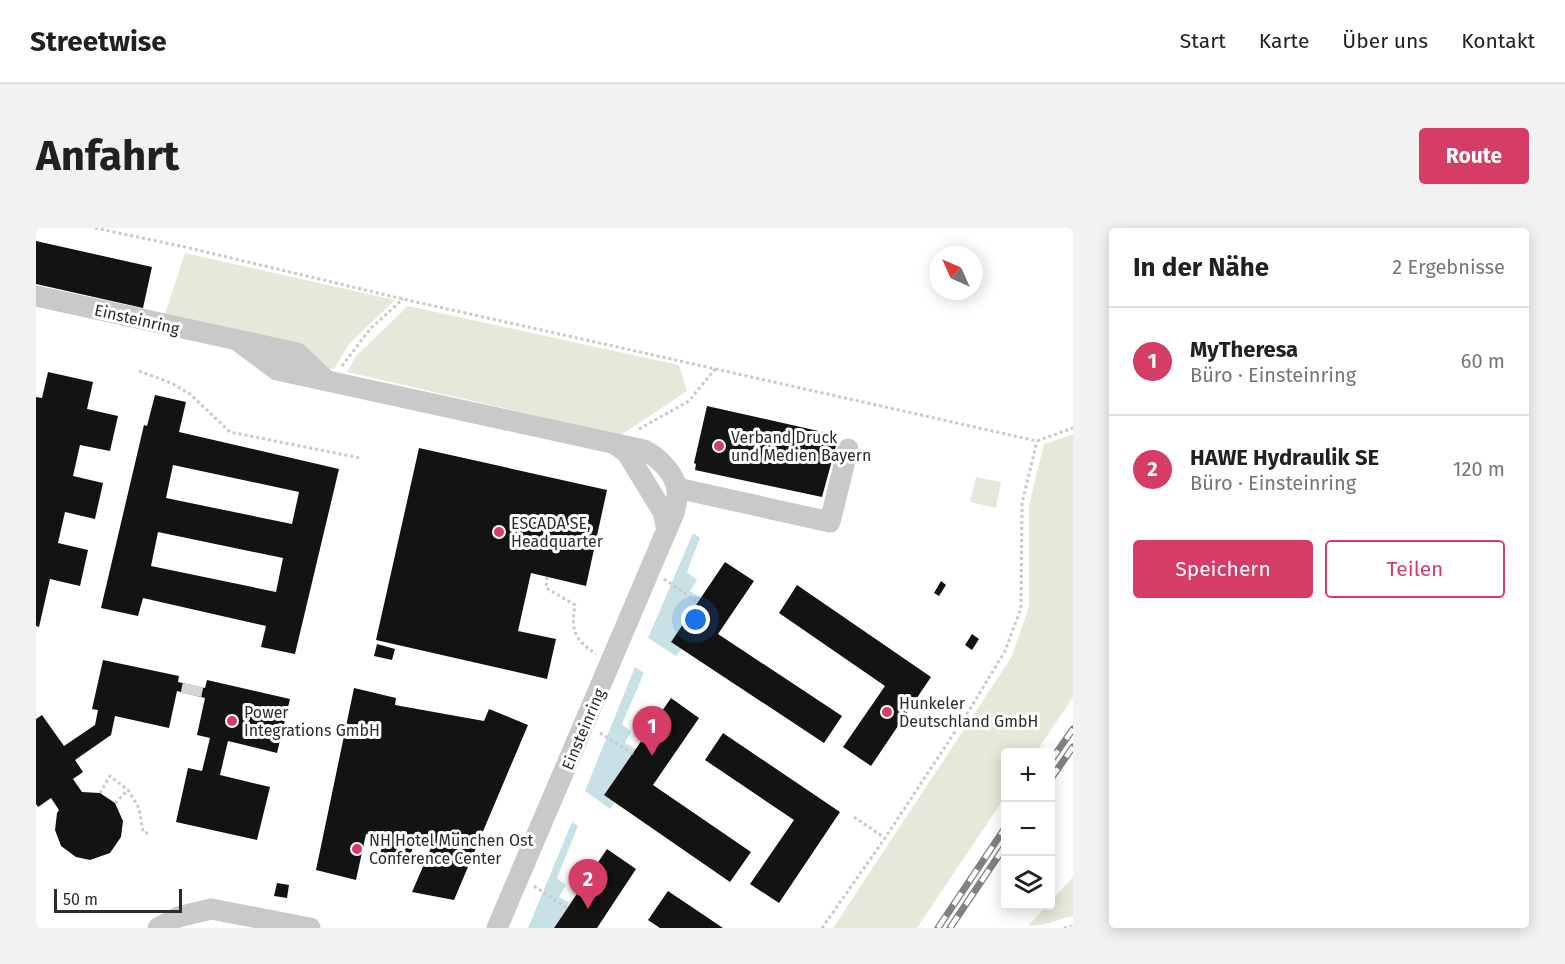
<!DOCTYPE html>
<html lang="de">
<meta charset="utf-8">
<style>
body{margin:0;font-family:"Fira Sans",sans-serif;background:#f2f2f2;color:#202124}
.controls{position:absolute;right:18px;bottom:18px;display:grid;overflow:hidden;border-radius:6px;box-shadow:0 3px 15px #0003}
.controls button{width:54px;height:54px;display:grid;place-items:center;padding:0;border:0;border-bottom:2px solid #e0e0e0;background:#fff;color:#202124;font:30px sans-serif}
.compass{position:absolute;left:893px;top:18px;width:54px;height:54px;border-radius:50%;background:#fff;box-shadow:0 3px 15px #0003;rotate:315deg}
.scale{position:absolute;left:18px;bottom:15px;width:128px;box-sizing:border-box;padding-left:6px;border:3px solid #2c2c2c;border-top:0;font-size:16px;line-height:21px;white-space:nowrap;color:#2c2c2c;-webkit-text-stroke:4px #fff;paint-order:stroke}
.you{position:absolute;left:660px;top:392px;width:21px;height:21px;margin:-15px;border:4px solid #fff;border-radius:50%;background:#1a73e8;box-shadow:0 0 0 9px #1a73e833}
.badge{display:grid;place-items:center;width:39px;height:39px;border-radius:50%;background:#d53c66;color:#fff;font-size:20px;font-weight:700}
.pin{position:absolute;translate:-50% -50px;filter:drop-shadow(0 2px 3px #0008)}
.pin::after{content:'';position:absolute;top:32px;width:21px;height:18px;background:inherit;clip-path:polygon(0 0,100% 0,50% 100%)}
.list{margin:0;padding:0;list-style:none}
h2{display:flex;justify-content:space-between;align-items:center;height:78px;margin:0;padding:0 24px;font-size:26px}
h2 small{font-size:20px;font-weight:400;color:#757577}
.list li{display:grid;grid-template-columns:39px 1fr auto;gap:18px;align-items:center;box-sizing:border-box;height:108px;padding:0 24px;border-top:2px solid #e0e0e0}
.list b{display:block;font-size:22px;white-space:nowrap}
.list p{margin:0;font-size:20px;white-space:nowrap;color:#757577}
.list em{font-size:20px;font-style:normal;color:#757577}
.actions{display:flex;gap:12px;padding:18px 24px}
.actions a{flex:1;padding:14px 0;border:2px solid #d53c66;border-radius:6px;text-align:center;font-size:21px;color:#d53c66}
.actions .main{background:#d53c66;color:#fff}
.icon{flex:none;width:33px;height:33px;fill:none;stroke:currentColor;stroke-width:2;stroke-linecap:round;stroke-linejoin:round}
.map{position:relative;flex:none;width:1037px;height:700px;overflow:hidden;border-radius:6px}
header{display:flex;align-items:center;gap:36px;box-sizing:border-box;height:84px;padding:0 30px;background:#fff;border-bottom:2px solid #e0e0e0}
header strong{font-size:28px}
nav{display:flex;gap:33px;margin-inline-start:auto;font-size:21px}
.intro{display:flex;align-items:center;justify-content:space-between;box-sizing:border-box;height:144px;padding:0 36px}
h1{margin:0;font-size:42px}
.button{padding:15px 27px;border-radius:6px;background:#d53c66;color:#fff;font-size:21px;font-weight:700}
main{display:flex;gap:36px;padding:0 36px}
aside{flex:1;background:#fff;border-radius:6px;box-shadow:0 3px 15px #0003}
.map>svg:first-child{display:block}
</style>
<header>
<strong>Streetwise</strong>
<nav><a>Start</a><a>Karte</a><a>Über uns</a><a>Kontakt</a></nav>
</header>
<div class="intro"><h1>Anfahrt</h1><a class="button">Route</a></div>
<main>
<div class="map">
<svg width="1037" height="700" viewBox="0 0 1037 700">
<rect width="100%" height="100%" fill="#fff"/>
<!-- green -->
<path fill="#e5e9da" d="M 149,25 L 359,72 L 313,116 L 298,141 L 292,140 L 263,116 L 129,86 Z
M 372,78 L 643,137 L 651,163 L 585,207 L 311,144 L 320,128 Z
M 1037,206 L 1037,469 L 1000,524 L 969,524 L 969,569 L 881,700 L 797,700 L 975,430 L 993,379 L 993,277 L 1008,216 Z
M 940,249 L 965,254 L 960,280 L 934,274 Z
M 1037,649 L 1037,688 C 1023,690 1006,700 993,697 L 1010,678 L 1014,678 L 1015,673 Z"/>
<!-- water -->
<path fill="#c8e1e7" d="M 657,305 L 664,310 L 651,344 L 661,352 L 654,363 L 665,370 L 635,414 L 646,421 L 640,428 L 612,410 Z
M 599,439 L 608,445 L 586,496 L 595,504 L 589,515 L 600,521 L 568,566 L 579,574 L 574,581 L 549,563 Z
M 536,594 L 542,598 L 521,650 L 530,657 L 523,669 L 534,675 L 518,700 L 492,700 Z"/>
<!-- building -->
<path fill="#131313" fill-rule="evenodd" d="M 0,13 L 116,39 L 107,80 L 0,56 Z
M 12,144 L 57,154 L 51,181 L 82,188 L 74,223 L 44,217 L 37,248 L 67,255 L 59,291 L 29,284 L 22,315 L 52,322 L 44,358 L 14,351 L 3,399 L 0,398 L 0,169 L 6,170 Z
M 119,167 L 150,174 L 143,204 L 303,241 L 259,426 L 225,419 L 230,398 L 107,370 L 102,388 L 65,380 L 108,197 L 111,198 ZM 137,237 L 263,264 L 256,296 L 130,270 ZM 122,304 L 247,330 L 240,364 L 115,338 Z
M 671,178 L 800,207 L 799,214 L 801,214 L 786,269 L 659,242 L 660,236 L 658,235 Z
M 383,220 L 571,262 L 550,358 L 495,345 L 482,403 L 520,411 L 511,451 L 340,412 Z
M 689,334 L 718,353 L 682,406 L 806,488 L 788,515 L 635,414 Z
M 905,353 L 910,357 L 903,368 L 898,365 Z
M 761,357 L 895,449 L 835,538 L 807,519 L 849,458 L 743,385 Z
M 936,406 L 943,411 L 936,422 L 929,417 Z
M 341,416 L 359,421 L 356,432 L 338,428 Z
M 67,432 L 143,448 L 142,454 L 169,460 L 171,452 L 254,471 L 241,525 L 192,513 L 184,547 L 234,559 L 221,612 L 140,594 L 152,540 L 166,543 L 174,510 L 161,507 L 169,470 L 141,463 L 133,500 L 79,488 L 75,507 L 39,532 L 47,544 L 37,551 L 46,564 L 64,565 L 79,575 L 87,593 L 85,609 L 74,625 L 54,632 L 40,629 L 25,618 L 19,602 L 21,585 L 23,582 L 15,570 L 2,579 L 0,576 L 0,491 L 6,487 L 28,518 L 59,497 L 62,482 L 56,481 Z
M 318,460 L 360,470 L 359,477 L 448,493 L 453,481 L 492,497 L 418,672 L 376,664 L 395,620 L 377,616 L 374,633 L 344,627 L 348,610 L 330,606 L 320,652 L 280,642 Z
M 635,470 L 663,490 L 617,557 L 715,624 L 694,654 L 568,567 Z
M 687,505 L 804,584 L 743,675 L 714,656 L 758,592 L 669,532 Z
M 571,621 L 600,641 L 561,700 L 518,700 Z
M 241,655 L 253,657 L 251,670 L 238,668 Z
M 632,663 L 687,700 L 624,700 L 612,692 Z"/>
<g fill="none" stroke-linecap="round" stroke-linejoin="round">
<!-- minor-tunnel -->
<path stroke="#d5d5d5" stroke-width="21" stroke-dasharray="21 10" stroke-linecap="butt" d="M 155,467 L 157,457"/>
<!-- path -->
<path stroke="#c9c9c9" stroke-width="3" stroke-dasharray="3 3" stroke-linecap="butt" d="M 59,0 L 149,19 L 367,71 L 1001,213 L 1037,200
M 306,138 L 334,101 L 367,71
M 103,143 L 135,155 L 154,166 L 194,204 L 324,230
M 603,201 L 653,173 L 679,141
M 511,349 L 510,360 L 539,377 C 535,403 538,411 560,426
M 628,351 L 662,374
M 564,505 L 597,526
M 64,565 L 74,548 L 92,562
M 79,575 L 92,562 L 103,580 L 107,604 L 115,606
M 818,589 L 849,610
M 498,658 L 531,680
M 786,700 L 849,610 L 934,481 L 969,423 L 985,380 L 986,275 L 1001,213
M 1028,700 L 1037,698"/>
<!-- minor -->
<path stroke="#c9c9c9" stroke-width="21" d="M 0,68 L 261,125 L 291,153
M 202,113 L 241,142 L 608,222 C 622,229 638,244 641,261 C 642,269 640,277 638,285 L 461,700
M 580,217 L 591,225 L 627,284 L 631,302
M 641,260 L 794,294 L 812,221
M 122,700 L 142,689 L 175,681 L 274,700"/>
<defs>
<path id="rail" d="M 1014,534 L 1037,501
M 1014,552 L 1037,519
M 902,700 L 969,600
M 914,700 L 969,618"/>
</defs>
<!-- rail casing -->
<use href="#rail" stroke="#818181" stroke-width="7"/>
<!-- rail -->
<use href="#rail" stroke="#fff" stroke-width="4.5" stroke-dasharray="14" stroke-linecap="butt"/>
</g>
<!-- markers -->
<g fill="#d53c66" stroke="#fff" stroke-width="2">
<circle cx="683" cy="218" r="6"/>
<circle cx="463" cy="304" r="6"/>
<circle cx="851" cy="484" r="6"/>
<circle cx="196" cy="493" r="6"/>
<circle cx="321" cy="621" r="6"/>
</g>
<g text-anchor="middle" stroke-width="6" stroke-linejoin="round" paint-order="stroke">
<!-- street labels -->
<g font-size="16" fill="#2c2c2c" stroke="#fff">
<text transform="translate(101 91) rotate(13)" y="6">Einsteinring</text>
<text transform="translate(547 501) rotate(-67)" y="6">Einsteinring</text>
</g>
<!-- poi labels -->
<g font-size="16" fill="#2c2c2c" stroke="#fff" text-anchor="start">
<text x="695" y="215">Verband Druck<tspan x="695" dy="18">und Medien Bayern</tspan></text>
<text x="475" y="301">ESCADA SE,<tspan x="475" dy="18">Headquarter</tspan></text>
<text x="863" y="481">Hunkeler<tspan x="863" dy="18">Deutschland GmbH</tspan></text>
<text x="208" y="490">Power<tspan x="208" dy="18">Integrations GmbH</tspan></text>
<text x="333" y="618">NH Hotel München Ost<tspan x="333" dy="18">Conference Center</tspan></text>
</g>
</g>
</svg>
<div class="controls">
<button>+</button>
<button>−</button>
<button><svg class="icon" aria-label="layers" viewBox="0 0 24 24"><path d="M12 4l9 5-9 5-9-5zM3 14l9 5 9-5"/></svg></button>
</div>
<svg class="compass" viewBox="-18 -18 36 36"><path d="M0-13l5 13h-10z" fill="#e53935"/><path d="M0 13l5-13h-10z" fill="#757577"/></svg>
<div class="scale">50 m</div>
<div class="you"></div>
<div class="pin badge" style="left:616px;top:528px">1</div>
<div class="pin badge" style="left:552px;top:681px">2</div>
</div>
<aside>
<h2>In der Nähe<small>2 Ergebnisse</small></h2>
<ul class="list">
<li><span class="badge">1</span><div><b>MyTheresa</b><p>Büro · Einsteinring</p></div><em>60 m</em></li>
<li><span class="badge">2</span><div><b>HAWE Hydraulik SE</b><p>Büro · Einsteinring</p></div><em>120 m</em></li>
</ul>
<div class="actions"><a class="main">Speichern</a><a>Teilen</a></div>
</aside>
</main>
